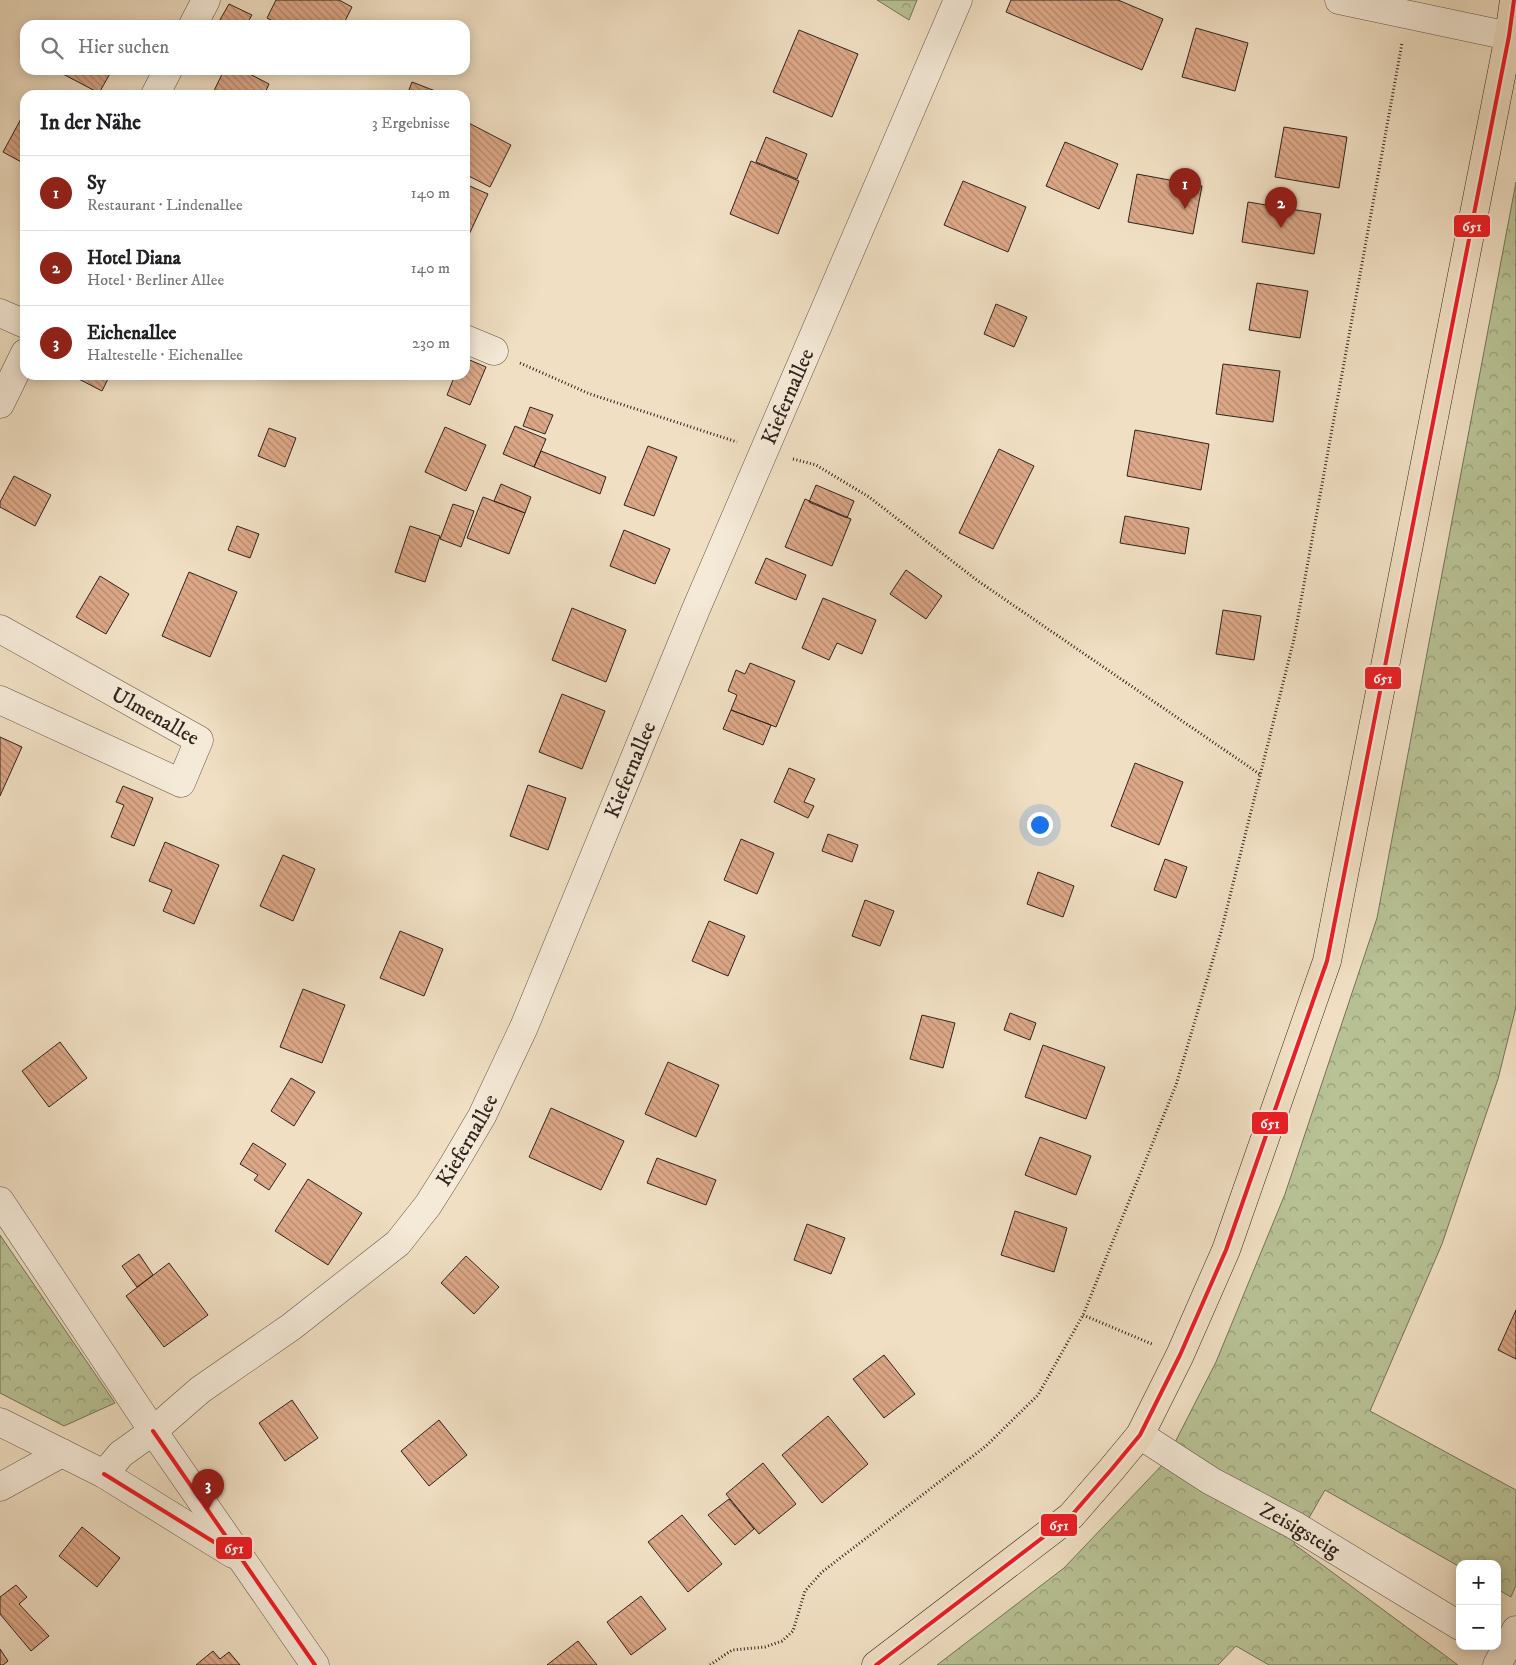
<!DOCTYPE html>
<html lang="de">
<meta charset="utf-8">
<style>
body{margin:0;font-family:"IM FELL DW Pica",serif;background:#f6f6f6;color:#202124}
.controls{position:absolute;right:15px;bottom:15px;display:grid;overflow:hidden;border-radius:10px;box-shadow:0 2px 12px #0003}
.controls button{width:45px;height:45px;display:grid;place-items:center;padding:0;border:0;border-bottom:1px solid #e0e0e0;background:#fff;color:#202124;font:25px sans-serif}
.you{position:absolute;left:1039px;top:824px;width:18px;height:18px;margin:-12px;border:4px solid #fff;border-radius:50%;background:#1a73e8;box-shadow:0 0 0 8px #1a73e833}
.badge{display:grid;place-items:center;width:32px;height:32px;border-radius:50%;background:#8f2418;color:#fff;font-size:16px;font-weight:700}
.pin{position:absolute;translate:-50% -41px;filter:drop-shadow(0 1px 2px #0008)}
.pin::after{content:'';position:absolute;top:26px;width:18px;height:15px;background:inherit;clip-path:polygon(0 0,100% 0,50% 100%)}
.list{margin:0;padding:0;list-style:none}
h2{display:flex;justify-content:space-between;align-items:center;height:65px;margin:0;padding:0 20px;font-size:21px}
h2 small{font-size:16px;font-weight:400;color:#757577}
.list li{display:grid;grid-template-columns:32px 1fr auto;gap:15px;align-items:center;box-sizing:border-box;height:75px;padding:0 20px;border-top:1px solid #e0e0e0}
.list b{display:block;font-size:19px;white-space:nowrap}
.list p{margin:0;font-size:16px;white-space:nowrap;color:#757577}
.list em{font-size:16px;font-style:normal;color:#757577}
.icon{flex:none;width:28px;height:28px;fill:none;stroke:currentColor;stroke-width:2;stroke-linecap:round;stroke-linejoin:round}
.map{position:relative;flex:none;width:1516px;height:1665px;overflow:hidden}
.search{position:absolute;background:#fff;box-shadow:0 2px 12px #0003;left:20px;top:20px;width:450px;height:55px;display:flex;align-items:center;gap:12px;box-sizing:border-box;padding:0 18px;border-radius:15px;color:#757577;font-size:19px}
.panel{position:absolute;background:#fff;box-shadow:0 2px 12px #0003;left:20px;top:90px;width:450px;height:290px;border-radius:15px}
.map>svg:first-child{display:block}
</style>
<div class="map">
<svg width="1516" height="1665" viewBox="0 0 1516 1665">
<defs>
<pattern id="forest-crowns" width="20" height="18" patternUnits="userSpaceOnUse" patternTransform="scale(1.25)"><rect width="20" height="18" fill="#b8c295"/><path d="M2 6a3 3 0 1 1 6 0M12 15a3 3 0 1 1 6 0" fill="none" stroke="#969d79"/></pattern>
<pattern id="building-back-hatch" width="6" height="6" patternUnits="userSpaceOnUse" patternTransform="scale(1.25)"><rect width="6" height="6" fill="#dda888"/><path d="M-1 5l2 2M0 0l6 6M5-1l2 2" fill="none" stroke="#b4896f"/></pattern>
</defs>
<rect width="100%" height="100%" fill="#f0dfc3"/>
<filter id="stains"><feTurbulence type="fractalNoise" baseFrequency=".004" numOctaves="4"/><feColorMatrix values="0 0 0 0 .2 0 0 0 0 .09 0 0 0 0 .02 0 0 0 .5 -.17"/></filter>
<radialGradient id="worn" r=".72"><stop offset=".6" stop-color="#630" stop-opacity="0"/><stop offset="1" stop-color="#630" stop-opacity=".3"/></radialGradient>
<!-- forest -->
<path fill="url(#forest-crowns)" stroke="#74735a" d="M 877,0 L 917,0 L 909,20 Z
M 1516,182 L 1516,1007 L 1498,1079 L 1442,1244 L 1370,1411 L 1516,1490 L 1516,1585 L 1511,1597 L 1497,1589 L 1497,1564 L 1460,1564 L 1460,1567 L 1325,1490 L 1294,1544 L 1458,1665 L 1269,1665 L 1236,1646 L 1218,1665 L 937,1665 L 1064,1568 L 1165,1462 L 1216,1362 L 1285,1194 L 1377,918 Z
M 0,1235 L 115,1403 L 64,1426 L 0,1393 Z"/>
<!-- building -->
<path fill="url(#building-back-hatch)" stroke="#30241e" d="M 276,0 L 339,0 L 352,7 L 343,25 L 281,25 L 267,18 Z
M 1011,0 L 1118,0 L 1163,19 L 1142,70 L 1006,12 Z
M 229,4 L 252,15 L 246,25 L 217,25 Z
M 1196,28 L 1248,43 L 1235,91 L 1182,77 Z
M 799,30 L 858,54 L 832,117 L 773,92 Z
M 62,70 L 112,70 L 99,93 L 61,73 Z
M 224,70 L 242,70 L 269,84 L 264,95 L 212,95 Z
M 412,82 L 438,92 L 437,95 L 407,95 Z
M 22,117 L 25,119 L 25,164 L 3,152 Z
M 465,121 L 511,145 L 490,187 L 465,174 Z
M 1284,127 L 1347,137 L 1339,188 L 1275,177 Z
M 766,137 L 807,154 L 797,179 L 756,162 Z
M 1065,142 L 1118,164 L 1099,209 L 1046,186 Z
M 751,161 L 799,181 L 778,234 L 730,214 Z
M 1137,174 L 1202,186 L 1193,234 L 1128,222 Z
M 963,181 L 1026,207 L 1008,252 L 944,225 Z
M 465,184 L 488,194 L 465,243 Z
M 1248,202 L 1321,214 L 1314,254 L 1242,242 Z
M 1257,283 L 1308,291 L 1300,338 L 1249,330 Z
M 996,304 L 1027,317 L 1014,347 L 984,334 Z
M 465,358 L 486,367 L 470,405 L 447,395 L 455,375 L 465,375 Z
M 1223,364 L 1280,371 L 1273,422 L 1216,414 Z
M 71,375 L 110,375 L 102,391 Z
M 530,407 L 553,415 L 545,434 L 523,426 Z
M 515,426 L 546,439 L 534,467 L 503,454 Z
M 445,427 L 486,445 L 466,491 L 425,472 Z
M 269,428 L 296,438 L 285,467 L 258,456 Z
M 1135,430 L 1209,444 L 1201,490 L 1127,476 Z
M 648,446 L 677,457 L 654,516 L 624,505 Z
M 999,449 L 1034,466 L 993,549 L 959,533 Z
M 541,451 L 606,477 L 600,494 L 534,467 Z
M 14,476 L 51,495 L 35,526 L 0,507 L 0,502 Z
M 501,484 L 531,497 L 525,513 L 494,501 Z
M 816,485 L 854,501 L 847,518 L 809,502 Z
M 483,497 L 525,513 L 509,554 L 467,538 Z
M 805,499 L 851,519 L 832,566 L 785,547 Z
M 453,504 L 474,511 L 461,547 L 440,539 Z
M 1125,516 L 1189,528 L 1185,554 L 1120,543 Z
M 237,526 L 259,534 L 250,558 L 228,550 Z
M 410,526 L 440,536 L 425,582 L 395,572 Z
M 624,530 L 670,549 L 655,584 L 610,566 Z
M 766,558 L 806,575 L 796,600 L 755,583 Z
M 906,570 L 942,596 L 926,619 L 890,594 Z
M 189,572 L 237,592 L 210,657 L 162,636 Z
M 100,576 L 129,594 L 106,634 L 76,617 Z
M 823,598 L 876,620 L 862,654 L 837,643 L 829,660 L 802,648 Z
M 572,608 L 626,630 L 606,682 L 552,660 Z
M 1223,610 L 1261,616 L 1254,660 L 1216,654 Z
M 750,663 L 795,681 L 776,727 L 731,710 L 737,695 L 728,691 L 736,670 L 745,674 Z
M 562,694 L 605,711 L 582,769 L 539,752 Z
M 731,710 L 771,725 L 763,745 L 723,729 Z
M 0,737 L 22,747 L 0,796 Z
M 1135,763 L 1183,782 L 1159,845 L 1111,826 Z
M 789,768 L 815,779 L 804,802 L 814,806 L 808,818 L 774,802 Z
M 528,785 L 566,798 L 548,850 L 510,836 Z
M 123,786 L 153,798 L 134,846 L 111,837 L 124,805 L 116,802 Z
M 828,834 L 858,845 L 852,862 L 822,851 Z
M 741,839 L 774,853 L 757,894 L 724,880 Z
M 165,842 L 219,865 L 194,924 L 163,911 L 172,890 L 149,881 Z
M 283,855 L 315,869 L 293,921 L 260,906 Z
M 1165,859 L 1187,867 L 1176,898 L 1154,890 Z
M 1038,872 L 1074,886 L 1063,917 L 1027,904 Z
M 865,900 L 894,911 L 880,946 L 852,936 Z
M 709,921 L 745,936 L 728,976 L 692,961 Z
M 400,931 L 443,949 L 424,996 L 380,978 Z
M 303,989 L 345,1005 L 322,1063 L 280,1047 Z
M 1010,1013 L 1036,1023 L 1030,1040 L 1004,1030 Z
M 922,1015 L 955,1023 L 943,1068 L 910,1059 Z
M 60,1042 L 87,1078 L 49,1107 L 22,1071 Z
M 1043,1045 L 1105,1067 L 1086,1119 L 1025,1097 Z
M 668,1062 L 719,1085 L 696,1137 L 645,1114 Z
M 291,1078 L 315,1092 L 294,1126 L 271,1111 Z
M 551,1108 L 624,1141 L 601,1190 L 529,1157 Z
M 1040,1137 L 1091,1156 L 1076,1195 L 1025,1175 Z
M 253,1143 L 286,1164 L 269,1190 L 254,1180 L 258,1175 L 240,1164 Z
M 657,1158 L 716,1180 L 706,1205 L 647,1183 Z
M 308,1179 L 362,1213 L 328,1265 L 275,1231 Z
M 1015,1211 L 1067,1228 L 1054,1272 L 1001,1255 Z
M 807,1224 L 845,1238 L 831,1274 L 794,1260 Z
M 139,1254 L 153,1275 L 137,1287 L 122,1266 Z
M 466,1256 L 499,1287 L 474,1314 L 441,1283 Z
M 169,1263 L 208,1315 L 164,1347 L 126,1296 Z
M 1516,1310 L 1516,1359 L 1498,1350 Z
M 884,1355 L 915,1394 L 884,1418 L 853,1379 Z
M 292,1400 L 318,1438 L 285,1461 L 259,1423 Z
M 828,1416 L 868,1464 L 822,1503 L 782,1455 Z
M 439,1420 L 467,1455 L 429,1486 L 401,1451 Z
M 763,1463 L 796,1504 L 759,1534 L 726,1494 Z
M 729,1499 L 754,1529 L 735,1545 L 708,1515 Z
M 682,1515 L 722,1564 L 688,1592 L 648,1542 Z
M 82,1527 L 120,1558 L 97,1587 L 59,1556 Z
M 16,1585 L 27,1597 L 19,1604 L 49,1636 L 31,1651 L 0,1614 L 0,1597 Z
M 641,1596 L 666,1629 L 631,1655 L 607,1622 Z
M 578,1641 L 597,1665 L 547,1665 Z
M 0,1649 L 8,1661 L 3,1665 L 0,1665 Z
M 213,1651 L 220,1659 L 229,1652 L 240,1665 L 196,1665 Z"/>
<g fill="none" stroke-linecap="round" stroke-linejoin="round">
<defs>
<g id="minor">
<path d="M 1339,0 L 1509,36"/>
<path d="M 193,25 L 206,0"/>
<path d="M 155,95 L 168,70"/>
<path d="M 0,313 L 25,324"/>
<path d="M 465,339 L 494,351"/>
<path d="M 0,404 L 25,353"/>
<path id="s1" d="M 0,629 L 199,740 L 181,783 L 0,700"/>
<path d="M 0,1201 L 153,1431 L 315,1665"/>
<path d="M 0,1422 L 104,1474 L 233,1554"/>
<path id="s2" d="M 1140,1435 L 1211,1481 L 1294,1525 L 1460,1626"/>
<path id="s3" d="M 104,1474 L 121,1454 L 153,1431 L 200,1390 L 291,1327 L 398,1243 L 428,1205 L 452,1167 L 482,1116 L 524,1027 L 696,609 L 958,0"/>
<path d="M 0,1487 L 62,1453"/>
<path d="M 1497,1665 L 1516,1630"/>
</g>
<path id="major" d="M 876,1665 L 1071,1516 L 1111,1470 L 1140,1435 L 1180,1355 L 1226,1250 L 1327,961 L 1509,36 L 1514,0"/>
</defs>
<!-- minor casing -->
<use href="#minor" stroke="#605347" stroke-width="29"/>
<!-- major casing -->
<use href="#major" stroke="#30241e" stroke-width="29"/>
<!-- path -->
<path stroke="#30241e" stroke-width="3" stroke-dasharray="1 2.5" stroke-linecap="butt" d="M 520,363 L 590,394 L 737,442
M 793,459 L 816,465 L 869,497 L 978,581 L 1261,775
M 1083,1315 L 1152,1344
M 710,1665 L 732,1650 L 765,1647 L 782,1641 L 793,1631 L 805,1591 L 822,1572 L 986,1446 L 1038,1395 L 1083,1315 L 1176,1085 L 1221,932 L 1294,639 L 1402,43"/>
<!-- minor -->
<use href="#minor" stroke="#f5ead8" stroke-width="28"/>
<!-- major -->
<use href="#major" stroke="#f0dfc3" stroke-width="28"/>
<defs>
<path id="bus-1" d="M 153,1431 L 315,1665
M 104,1474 L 222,1547
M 876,1665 L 1071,1516 L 1111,1470 L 1140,1435 L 1180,1355 L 1226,1250 L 1327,961 L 1509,36 L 1514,0"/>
</defs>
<!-- bus-1 casing -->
<use href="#bus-1" stroke="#f5ead8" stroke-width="8"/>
<!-- bus-1 -->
<use href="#bus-1" stroke="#ed1d25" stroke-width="4"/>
</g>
<g text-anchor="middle" stroke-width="4" stroke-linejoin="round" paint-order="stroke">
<!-- street labels -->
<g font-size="21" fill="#30241e" stroke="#f5ead8">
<text dy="7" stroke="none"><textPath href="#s3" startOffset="1309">Kiefernallee</textPath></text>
<text dy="7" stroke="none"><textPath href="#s1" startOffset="178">Ulmenallee</textPath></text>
<text dy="7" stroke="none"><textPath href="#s3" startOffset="904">Kiefernallee</textPath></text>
<text dy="7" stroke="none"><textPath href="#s3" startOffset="499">Kiefernallee</textPath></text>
<text dy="7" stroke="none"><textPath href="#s2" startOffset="186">Zeisigsteig</textPath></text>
</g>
</g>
<g stroke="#f5ead8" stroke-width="2">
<rect x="1453" y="214" width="38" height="24" rx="5" fill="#ed1d25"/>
<rect x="1364" y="666" width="38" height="24" rx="5" fill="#ed1d25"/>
<rect x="1251" y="1111" width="38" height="24" rx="5" fill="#ed1d25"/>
<rect x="1040" y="1513" width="38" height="24" rx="5" fill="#ed1d25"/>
<rect x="215" y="1536" width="38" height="24" rx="5" fill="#ed1d25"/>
</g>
<g font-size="14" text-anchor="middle" font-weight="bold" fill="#fff">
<text x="1472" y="231">651</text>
<text x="1383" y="683">651</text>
<text x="1270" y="1128">651</text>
<text x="1059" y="1530">651</text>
<text x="234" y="1553">651</text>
</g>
<rect width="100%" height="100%" filter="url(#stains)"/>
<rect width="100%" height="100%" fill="url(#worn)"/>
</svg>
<div class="controls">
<button>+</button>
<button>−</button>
</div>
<div class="you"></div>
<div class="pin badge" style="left:1185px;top:209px">1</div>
<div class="pin badge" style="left:1281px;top:228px">2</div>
<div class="pin badge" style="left:208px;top:1510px">3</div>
<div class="search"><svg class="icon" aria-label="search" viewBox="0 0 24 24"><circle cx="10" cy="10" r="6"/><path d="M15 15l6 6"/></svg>Hier suchen</div>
<section class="panel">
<h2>In der Nähe<small>3 Ergebnisse</small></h2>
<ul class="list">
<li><span class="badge">1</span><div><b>Sy</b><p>Restaurant · Lindenallee</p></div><em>140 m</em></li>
<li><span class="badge">2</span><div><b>Hotel Diana</b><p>Hotel · Berliner Allee</p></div><em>140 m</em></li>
<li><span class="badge">3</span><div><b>Eichenallee</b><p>Haltestelle · Eichenallee</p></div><em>230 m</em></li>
</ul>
</section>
</div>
